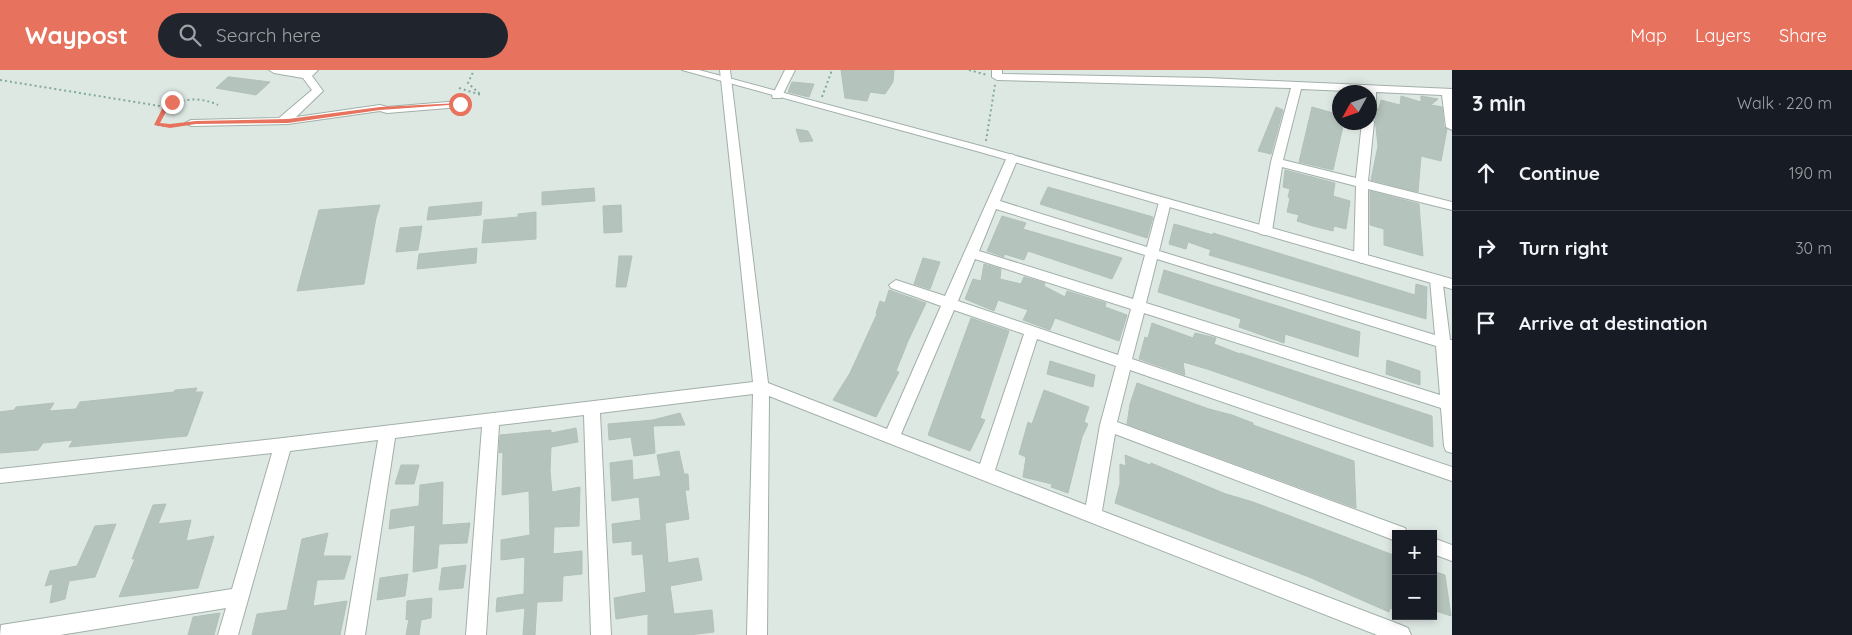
<!DOCTYPE html>
<meta charset="utf-8">
<style>
body{margin:0;font-family:Quicksand,sans-serif;background:#20242c;color:#f1f3f6}
.controls{position:absolute;right:15px;bottom:15px;display:grid;overflow:hidden;border-radius:0px;box-shadow:0 2px 8px #0003}
.controls button{width:45px;height:45px;display:grid;place-items:center;padding:0;border:0;border-bottom:1px solid #363941;background:#171b24;color:#f1f3f6;font:25px sans-serif}
.compass{position:absolute;left:1332px;top:15px;width:45px;height:45px;border-radius:50%;background:#171b24;box-shadow:0 2px 8px #0003;rotate:230deg}
.stop{position:absolute;width:15px;height:15px;margin:-11px;border:4px solid #e7725d;border-radius:50%;background:#fff}
.stop.end{background:#e7725d;border-color:#fff;box-shadow:0 1px 5px #0008}
.list{margin:0;padding:0;list-style:none}
h2{display:flex;justify-content:space-between;align-items:center;height:65px;margin:0;padding:0 20px;font-size:21px}
h2 small{font-size:16px;font-weight:400;color:#9ea1a6}
.list li{display:grid;grid-template-columns:32px 1fr auto;gap:15px;align-items:center;box-sizing:border-box;height:75px;padding:0 20px;border-top:1px solid #363941}
.list b{display:block;font-size:19px;white-space:nowrap}
.list em{font-size:16px;font-style:normal;color:#9ea1a6}
.icon{flex:none;width:28px;height:28px;fill:none;stroke:currentColor;stroke-width:2;stroke-linecap:round;stroke-linejoin:round}
.map{position:relative;flex:none;width:1452px;height:565px;overflow:hidden}
header{display:flex;align-items:center;gap:30px;box-sizing:border-box;height:70px;padding:0 25px;background:#e7725d;color:#fff}
header strong{font-size:24px}
nav{display:flex;gap:28px;margin-inline-start:auto;font-size:18px}
.search{width:350px;height:45px;background:#20242c;display:flex;align-items:center;gap:12px;box-sizing:border-box;padding:0 18px;border-radius:28px;color:#9ea1a6;font-size:19px}
main{display:flex}
aside{flex:1;background:#171b24}
.map>svg:first-child{display:block}
</style>
<header>
<strong>Waypost</strong>
<div class="search"><svg class="icon" aria-label="search" viewBox="0 0 24 24"><circle cx="10" cy="10" r="6"/><path d="M15 15l6 6"/></svg>Search here</div>
<nav><a>Map</a><a>Layers</a><a>Share</a></nav>
</header>
<main>
<div class="map">
<svg width="1452" height="565" viewBox="0 0 1452 565">
<rect width="100%" height="100%" fill="#dee8e3"/>
<!-- building -->
<path fill="#b4c3bb" stroke="#b1c1b9" d="M 841,0 L 894,0 L 893,12 L 885,24 L 870,22 L 867,31 L 845,28 Z
M 228,7 L 230,7 L 270,12 L 256,25 L 216,18 Z
M 792,12 L 814,14 L 809,27 L 788,22 Z
M 1401,26 L 1421,32 L 1421,26 L 1438,29 L 1431,35 L 1442,37 L 1444,57 L 1447,59 L 1441,91 L 1421,86 L 1418,122 L 1371,110 L 1378,76 L 1374,39 L 1379,38 L 1381,30 L 1400,35 Z
M 1276,37 L 1283,40 L 1271,84 L 1258,81 Z
M 1312,37 L 1340,45 L 1340,52 L 1344,52 L 1333,100 L 1299,92 Z
M 796,59 L 808,61 L 813,71 L 800,72 Z
M 1285,100 L 1335,113 L 1333,126 L 1350,131 L 1346,159 L 1334,156 L 1333,161 L 1313,156 L 1297,151 L 1299,145 L 1287,142 L 1290,128 L 1288,127 L 1290,119 L 1283,117 Z
M 1048,117 L 1153,147 L 1147,168 L 1040,134 Z
M 594,118 L 595,131 L 542,135 L 542,122 Z
M 1370,121 L 1419,134 L 1423,186 L 1384,175 L 1384,159 L 1370,155 Z
M 482,132 L 481,145 L 427,150 L 429,137 Z
M 380,135 L 376,148 L 364,214 L 297,221 L 319,140 Z
M 621,135 L 622,162 L 604,163 L 603,136 Z
M 536,142 L 536,169 L 482,173 L 484,150 L 518,147 L 518,144 Z
M 1002,146 L 1026,153 L 1023,159 L 1122,188 L 1112,209 L 1028,181 L 1024,190 L 1004,184 L 1004,187 L 987,181 Z
M 1174,154 L 1213,165 L 1213,163 L 1415,225 L 1416,214 L 1427,217 L 1426,249 L 1209,185 L 1211,180 L 1188,172 L 1186,179 L 1169,174 Z
M 422,156 L 418,180 L 396,182 L 400,158 Z
M 477,178 L 476,193 L 417,199 L 419,184 Z
M 619,186 L 632,186 L 626,217 L 616,217 Z
M 923,188 L 940,192 L 930,219 L 914,214 Z
M 984,194 L 1001,199 L 1000,209 L 1021,214 L 1024,207 L 1045,213 L 1044,216 L 1065,227 L 1067,221 L 1106,233 L 1105,237 L 1127,245 L 1119,271 L 1055,248 L 1050,260 L 1023,250 L 1028,240 L 998,230 L 994,241 L 965,229 L 973,209 L 981,211 Z
M 1164,200 L 1360,262 L 1358,287 L 1285,264 L 1284,273 L 1239,257 L 1241,249 L 1158,222 Z
M 889,220 L 926,233 L 908,271 L 896,301 L 899,302 L 876,347 L 833,330 L 850,303 L 877,244 L 876,243 L 880,231 L 885,233 Z
M 971,248 L 1009,261 L 980,348 L 985,350 L 970,381 L 928,365 Z
M 1152,253 L 1193,268 L 1195,263 L 1216,268 L 1214,274 L 1240,284 L 1240,283 L 1432,346 L 1433,377 L 1207,299 L 1183,292 L 1185,305 L 1139,289 L 1145,267 L 1148,268 Z
M 1387,290 L 1420,301 L 1420,315 L 1386,304 Z
M 1050,291 L 1095,305 L 1093,317 L 1047,304 Z
M 1137,313 L 1209,339 L 1232,345 L 1253,353 L 1253,355 L 1354,391 L 1356,438 L 1127,354 L 1130,334 Z
M 197,318 L 195,322 L 203,322 L 187,366 L 69,377 L 73,370 L 43,373 L 38,380 L 0,383 L 0,342 L 14,340 L 16,337 L 54,333 L 49,341 L 76,339 L 80,332 L 174,322 L 175,320 Z
M 1044,320 L 1089,337 L 1084,352 L 1088,354 L 1082,367 L 1068,423 L 1051,417 L 1052,414 L 1023,407 L 1026,387 L 1019,384 L 1028,352 L 1032,354 Z
M 680,343 L 685,355 L 653,356 L 655,383 L 634,386 L 631,367 L 609,370 L 608,354 L 653,350 Z
M 576,358 L 578,372 L 551,377 L 550,401 L 552,422 L 580,417 L 579,456 L 554,457 L 553,484 L 582,481 L 582,504 L 563,506 L 562,531 L 537,532 L 535,565 L 523,565 L 525,538 L 496,542 L 497,528 L 524,524 L 525,487 L 501,490 L 501,470 L 530,465 L 529,421 L 502,425 L 503,382 L 499,383 L 500,365 L 551,360 L 551,363 Z
M 679,381 L 684,404 L 688,404 L 689,420 L 685,420 L 689,449 L 665,453 L 668,493 L 698,488 L 702,510 L 670,516 L 674,544 L 712,540 L 714,562 L 689,565 L 648,565 L 648,544 L 616,549 L 614,528 L 646,522 L 643,484 L 632,485 L 632,471 L 613,473 L 612,454 L 641,450 L 639,427 L 612,431 L 610,393 L 632,390 L 633,410 L 661,406 L 657,385 Z
M 1125,385 L 1150,395 L 1151,393 L 1226,424 L 1253,432 L 1396,486 L 1396,541 L 1390,538 L 1389,542 L 1309,507 L 1115,433 L 1120,414 L 1120,394 L 1126,396 Z
M 401,395 L 419,395 L 414,414 L 395,414 Z
M 443,412 L 442,455 L 470,453 L 467,473 L 439,474 L 437,498 L 413,502 L 415,455 L 389,459 L 391,440 L 419,436 L 420,415 Z
M 166,434 L 158,454 L 191,450 L 186,471 L 214,466 L 198,518 L 119,527 L 135,489 L 132,489 L 153,435 Z
M 116,454 L 95,507 L 69,511 L 65,529 L 50,533 L 53,514 L 45,516 L 50,501 L 77,496 L 95,456 Z
M 328,463 L 323,486 L 351,486 L 344,509 L 317,510 L 313,536 L 347,531 L 340,565 L 252,565 L 257,544 L 287,540 L 302,469 Z
M 466,495 L 463,518 L 439,520 L 442,498 Z
M 1433,501 L 1445,505 L 1451,546 L 1433,540 Z
M 408,504 L 405,526 L 377,530 L 380,508 Z
M 432,528 L 431,548 L 421,550 L 419,565 L 406,565 L 409,549 L 406,550 L 407,531 Z
M 220,543 L 214,565 L 188,565 L 193,547 Z"/>
<g fill="none" stroke-linecap="round" stroke-linejoin="round">
<defs>
<path id="minor" d="M 269,0 L 318,0 L 312,6 L 323,21 L 296,47 L 380,35 L 387,37 L 460,31 L 466,34 L 460,37 L 387,43 L 380,41 L 288,54 L 191,56 L 185,53 L 191,50 L 279,48 L 312,20 L 303,8 L 274,3 Z
M 720,0 L 730,0 L 768,313 L 887,359 L 941,236 L 891,218 L 889,215 L 896,210 L 945,226 L 1008,85 L 1012,84 L 1018,88 L 1000,131 L 1147,177 L 1159,132 L 1161,129 L 1169,129 L 1171,132 L 1159,181 L 1435,265 L 1430,210 L 1437,205 L 1442,207 L 1450,270 L 1452,270 L 1452,383 L 1446,381 L 1444,376 L 1441,338 L 1144,243 L 1132,289 L 1452,397 L 1452,411 L 1130,300 L 1117,352 L 1405,458 L 1408,464 L 1396,464 L 1396,471 L 1115,364 L 1102,441 L 1401,555 L 1408,558 L 1411,565 L 1377,565 L 769,326 L 767,565 L 747,565 L 753,324 L 600,343 L 611,565 L 591,565 L 584,345 L 499,355 L 486,565 L 466,565 L 482,357 L 395,368 L 365,565 L 345,565 L 378,370 L 290,381 L 238,565 L 218,565 L 226,538 L 60,565 L 0,565 L 1,555 L 232,519 L 272,383 L 0,413 L 0,399 L 283,368 L 753,312 ZM 996,139 L 1145,185 L 1133,229 L 979,181 ZM 975,189 L 1131,239 L 1118,285 L 958,231 ZM 1157,189 L 1436,276 L 1440,325 L 1146,233 ZM 954,240 L 1024,264 L 980,394 L 901,364 ZM 1037,269 L 1116,296 L 1100,355 L 1086,435 L 995,400 Z
M 785,0 L 795,0 L 781,28 L 773,28 L 772,26 Z
M 992,0 L 1002,0 L 1002,4 L 1207,8 L 1452,19 L 1452,60 L 1446,57 L 1442,25 L 1376,22 L 1376,36 L 1370,39 L 1370,22 L 1301,19 L 1283,90 L 1356,108 L 1362,52 L 1370,52 L 1370,49 L 1372,50 L 1374,52 L 1368,111 L 1452,132 L 1452,140 L 1368,119 L 1368,188 L 1361,193 L 1354,188 L 1356,116 L 1282,97 L 1272,161 L 1265,165 L 1260,164 L 1258,161 L 1271,92 L 1291,18 L 997,10 L 992,7 Z
M 1433,468 L 1452,475 L 1452,491 L 1433,484 Z"/>
<path id="tertiary" d="M 682,0 L 699,0 L 988,78 L 1452,209 L 1452,219 L 980,82 Z"/>
</defs>
<!-- minor casing -->
<use href="#minor" stroke="#a2afa9" stroke-width="2"/>
<!-- tertiary casing -->
<use href="#tertiary" stroke="#a2afa9" stroke-width="2"/>
<!-- path -->
<path stroke="#81aa99" stroke-width="2" stroke-dasharray="2 3" stroke-linecap="butt" d="M 969,0 L 987,5
M 0,10 L 166,37
M 459,18 L 481,25 L 468,13 L 474,0
M 822,27 L 832,0
M 179,55 L 160,56 L 156,54 C 166,29 195,24 218,35
M 986,71 L 995,15"/>
<!-- minor -->
<use href="#minor" fill="#fff" fill-rule="evenodd"/>
<!-- tertiary -->
<use href="#tertiary" fill="#fff" fill-rule="evenodd"/>
</g>
<!-- route -->
<path fill="#e7725d" d="M 172,30 L 175,32 L 168,38 L 160,53 L 170,54 L 196,51 L 288,49 L 380,37 L 460,33 L 463,34 L 380,40 L 288,53 L 196,54 L 170,58 L 154,55 L 164,35 Z"/>
</svg>
<div class="controls">
<button>+</button>
<button>−</button>
</div>
<svg class="compass" viewBox="-18 -18 36 36"><path d="M0-13l5 13h-10z" fill="#e53935"/><path d="M0 13l5-13h-10z" fill="#9ea1a6"/></svg>
<div class="stop" style="left:460px;top:34px"></div>
<div class="stop end" style="left:172px;top:32px"></div>
</div>
<aside>
<h2>3 min<small>Walk · 220 m</small></h2>
<ul class="list">
<li><svg class="icon" aria-label="ahead" viewBox="0 0 24 24"><path d="M12 20V5M6 11l6-6 6 6"/></svg><div><b>Continue</b></div><em>190 m</em></li>
<li><svg class="icon" aria-label="right" viewBox="0 0 24 24"><path d="M7 20v-9h11M14 6l5 5-5 5"/></svg><div><b>Turn right</b></div><em>30 m</em></li>
<li><svg class="icon" aria-label="arrive" viewBox="0 0 24 24"><path d="M6 21V4h12l-3 4 3 4H6"/></svg><div><b>Arrive at destination</b></div></li>
</ul>
</aside>
</main>
